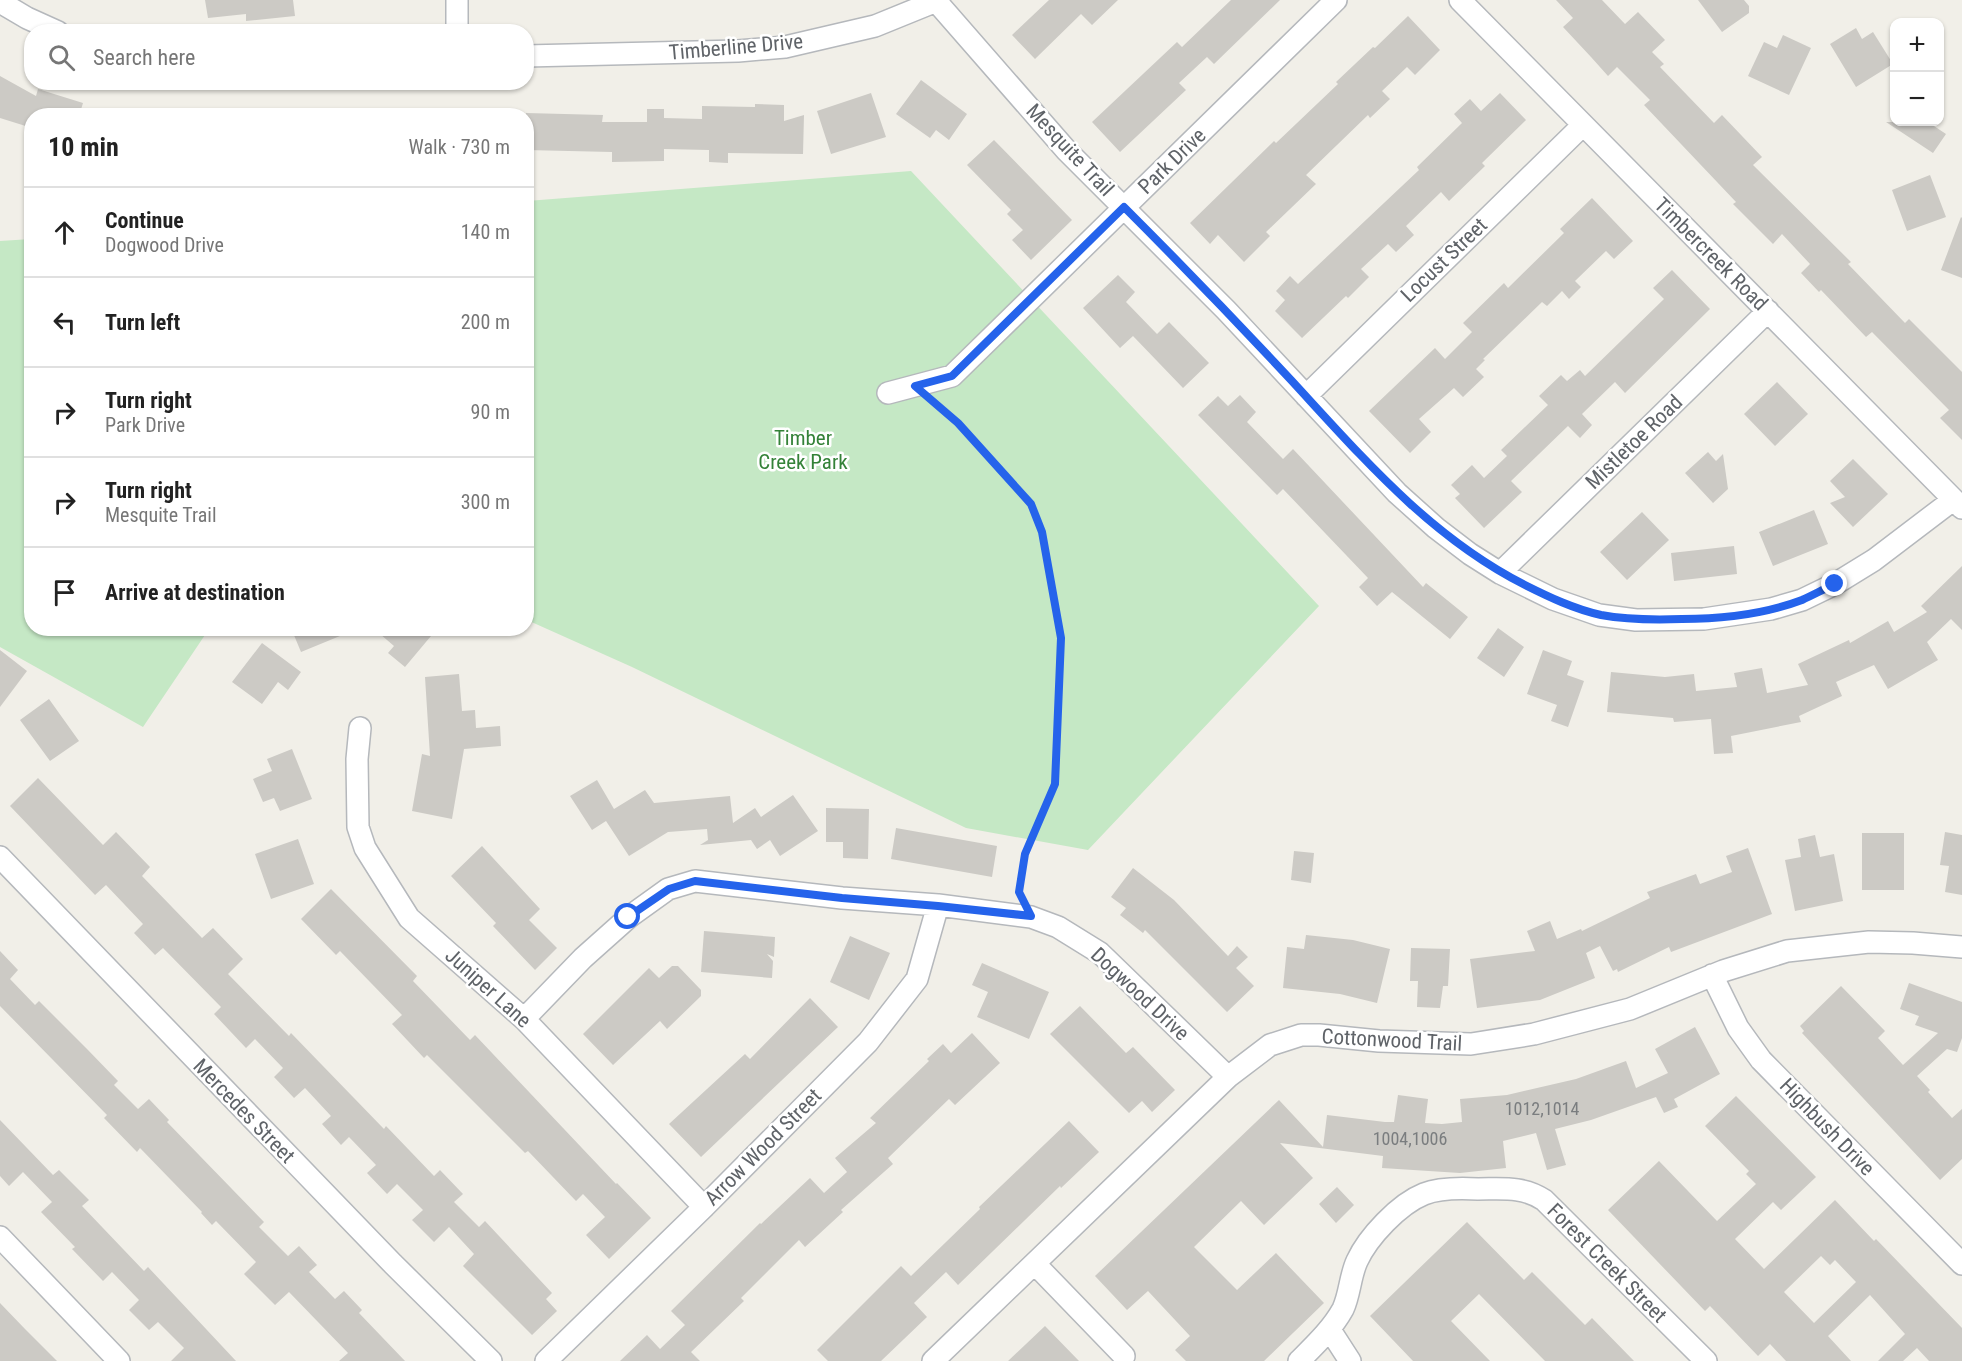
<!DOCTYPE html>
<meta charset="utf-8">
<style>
body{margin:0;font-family:"Roboto Condensed",sans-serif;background:#f6f6f6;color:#222}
.controls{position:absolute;right:18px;top:18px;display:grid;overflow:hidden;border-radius:12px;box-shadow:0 2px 4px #0004}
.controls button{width:54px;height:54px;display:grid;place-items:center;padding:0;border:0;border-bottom:2px solid #e0e0e0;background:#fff;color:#222;font:30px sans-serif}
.stop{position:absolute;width:18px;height:18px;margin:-14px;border:4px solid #2563eb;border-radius:50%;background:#fff}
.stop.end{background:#2563eb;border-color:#fff;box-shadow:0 2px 6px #0008}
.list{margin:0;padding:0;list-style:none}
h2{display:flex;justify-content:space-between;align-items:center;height:78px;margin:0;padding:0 24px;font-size:26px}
h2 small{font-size:20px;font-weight:400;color:#767676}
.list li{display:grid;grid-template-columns:39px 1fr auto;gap:18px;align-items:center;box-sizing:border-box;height:90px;padding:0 24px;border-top:2px solid #e0e0e0}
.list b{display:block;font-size:22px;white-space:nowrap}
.list p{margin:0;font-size:20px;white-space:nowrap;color:#767676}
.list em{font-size:20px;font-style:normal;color:#767676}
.icon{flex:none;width:33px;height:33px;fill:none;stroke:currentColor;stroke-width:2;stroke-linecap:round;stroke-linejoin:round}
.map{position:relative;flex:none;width:1962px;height:1361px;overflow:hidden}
.search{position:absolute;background:#fff;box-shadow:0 2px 4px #0004;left:24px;top:24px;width:510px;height:66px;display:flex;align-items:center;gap:15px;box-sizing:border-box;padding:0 21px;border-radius:24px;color:#767676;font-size:22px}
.panel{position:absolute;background:#fff;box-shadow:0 2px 4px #0004;left:24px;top:108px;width:510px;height:528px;border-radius:24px}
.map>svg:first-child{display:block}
</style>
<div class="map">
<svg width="1962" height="1361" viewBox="0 0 1962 1361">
<rect width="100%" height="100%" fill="#f1efe8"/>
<!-- green -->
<path fill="#c5e8c5" d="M 911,171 L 1319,606 L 1088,850 L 966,828 L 632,667 L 527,620 L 527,201 Z
M 31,239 L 32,628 L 209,629 L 143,727 L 0,647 L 0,241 Z"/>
<!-- building -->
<path fill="#cccac5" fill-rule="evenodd" d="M 205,0 L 293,0 L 295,16 L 246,21 L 246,14 L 208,18 Z
M 1049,0 L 1118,0 L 1092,25 L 1081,14 L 1035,59 L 1012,35 Z
M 1231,0 L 1280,0 L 1214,64 L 1207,57 L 1179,83 L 1186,90 L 1120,152 L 1092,122 L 1177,42 L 1182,47 Z
M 1556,0 L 1602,0 L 1625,24 L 1638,12 L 1665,40 L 1652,52 L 1664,64 L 1660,67 L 1714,123 L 1722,115 L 1762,157 L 1753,165 L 1851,262 L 1848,264 L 1905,323 L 1909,319 L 1962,372 L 1962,440 L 1940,418 L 1949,410 L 1872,332 L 1866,337 L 1821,290 L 1819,292 L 1801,273 L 1810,264 L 1782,234 L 1773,244 L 1733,204 L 1736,202 L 1644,105 L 1650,100 L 1617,67 L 1608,76 L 1591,57 L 1563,27 L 1573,18 Z
M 1698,0 L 1744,0 L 1749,6 L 1749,13 L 1722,32 Z
M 1408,16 L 1440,50 L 1415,75 L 1407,67 L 1382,91 L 1390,99 L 1370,118 L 1368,115 L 1306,175 L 1316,184 L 1266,232 L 1270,236 L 1244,262 L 1218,235 L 1210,244 L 1190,223 L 1274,141 L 1276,143 L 1338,84 L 1336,82 L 1373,47 L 1375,48 Z
M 1856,28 L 1862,39 L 1873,32 L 1893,64 L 1856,87 L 1830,44 Z
M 1783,35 L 1811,48 L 1789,95 L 1748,76 L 1764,42 L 1777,48 Z
M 0,76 L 36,96 L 38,89 L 83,103 L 79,116 L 32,116 L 32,128 L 0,118 Z
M 921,80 L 967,114 L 949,140 L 936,130 L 930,138 L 896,114 Z
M 871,93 L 886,137 L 831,154 L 817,111 Z
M 1500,93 L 1526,120 L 1482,163 L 1485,166 L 1449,201 L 1441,192 L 1406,226 L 1414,235 L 1396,252 L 1388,244 L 1361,269 L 1369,277 L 1348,298 L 1346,296 L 1302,338 L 1275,311 L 1285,300 L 1276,291 L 1290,276 L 1298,284 L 1419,170 L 1417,167 L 1462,123 L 1454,114 L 1470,99 L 1481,111 Z
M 755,104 L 784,105 L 784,121 L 804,115 L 803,154 L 728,153 L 728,163 L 709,162 L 709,150 L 664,149 L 664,161 L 612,162 L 612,152 L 526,150 L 526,113 L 603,115 L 602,122 L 647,122 L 647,109 L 664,109 L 664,118 L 702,119 L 702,106 L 755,107 Z
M 1886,122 L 1928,122 L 1946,134 L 1933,153 Z
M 994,140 L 1072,220 L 1031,260 L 1012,240 L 1023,230 L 1007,214 L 1011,210 L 967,165 Z
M 1930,175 L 1946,217 L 1907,231 L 1892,190 Z
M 1592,198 L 1633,241 L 1614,259 L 1606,251 L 1575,281 L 1581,287 L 1569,299 L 1562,291 L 1547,306 L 1542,302 L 1483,359 L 1485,360 L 1476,369 L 1484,377 L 1463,397 L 1454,388 L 1419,419 L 1431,432 L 1410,453 L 1369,411 L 1435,348 L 1445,359 L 1472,332 L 1463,323 L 1504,283 L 1508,288 L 1564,233 L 1560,229 Z
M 1961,217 L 1962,218 L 1962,278 L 1941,270 Z
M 1672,270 L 1710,309 L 1625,393 L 1615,382 L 1582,414 L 1592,425 L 1580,438 L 1568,426 L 1511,481 L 1522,492 L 1484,528 L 1455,498 L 1460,494 L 1451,485 L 1472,465 L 1484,478 L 1507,456 L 1501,450 L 1548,405 L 1539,396 L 1561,375 L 1567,381 L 1580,370 L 1585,376 L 1664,299 L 1653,288 Z
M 1118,275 L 1135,292 L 1126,302 L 1157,334 L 1169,322 L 1209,363 L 1183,388 L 1133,336 L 1120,348 L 1083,308 Z
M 1777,382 L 1808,414 L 1775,446 L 1744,414 Z
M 1240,395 L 1256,412 L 1247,422 L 1283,459 L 1293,449 L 1423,587 L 1426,583 L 1468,617 L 1450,639 L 1392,592 L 1377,606 L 1359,587 L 1368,578 L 1283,489 L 1277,495 L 1198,415 L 1218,396 L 1228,406 Z
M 1708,452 L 1716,461 L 1723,454 L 1728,489 L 1713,503 L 1685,473 Z
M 1853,459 L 1888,494 L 1853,527 L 1830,503 L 1845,497 L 1830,481 Z
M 1814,510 L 1828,544 L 1773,566 L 1759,532 Z
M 1642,512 L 1669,540 L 1627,580 L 1600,552 Z
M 1734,546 L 1737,574 L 1674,581 L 1671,553 Z
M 1962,566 L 1962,630 L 1951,619 L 1927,642 L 1938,660 L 1888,689 L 1874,665 L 1836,682 L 1842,696 L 1799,716 L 1801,722 L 1731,736 L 1733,753 L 1714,754 L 1711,719 L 1674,722 L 1673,718 L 1607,712 L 1611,672 L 1665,677 L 1694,674 L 1696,691 L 1737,687 L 1734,673 L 1762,668 L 1767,693 L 1808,685 L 1798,664 L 1849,640 L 1850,643 L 1888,621 L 1894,632 L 1927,612 L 1921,606 Z
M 291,628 L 357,628 L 357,629 L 301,652 Z
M 373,628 L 422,628 L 431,636 L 405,667 L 388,653 L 394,646 Z
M 1498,628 L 1524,647 L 1504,677 L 1477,658 Z
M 262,643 L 301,672 L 288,690 L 278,682 L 262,704 L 232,682 Z
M 0,650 L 27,671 L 0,707 Z
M 1543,650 L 1572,661 L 1567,675 L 1584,681 L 1568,727 L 1551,721 L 1557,705 L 1527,694 Z
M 459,674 L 462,711 L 475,710 L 476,728 L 500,726 L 501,746 L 464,749 L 452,819 L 412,811 L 422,754 L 430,756 L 425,677 Z
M 49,699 L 79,741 L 50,761 L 20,720 Z
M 292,749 L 312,799 L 280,811 L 274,798 L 263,802 L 253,779 L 272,771 L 267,759 Z
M 38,778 L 103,845 L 116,832 L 150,867 L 142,876 L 202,938 L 213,928 L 243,959 L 228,974 L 289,1036 L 291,1033 L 384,1129 L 386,1126 L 434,1176 L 440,1170 L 463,1194 L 454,1202 L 479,1227 L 485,1221 L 552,1293 L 546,1299 L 557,1311 L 532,1335 L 463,1266 L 474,1254 L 449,1227 L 434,1242 L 412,1220 L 423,1210 L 397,1184 L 387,1194 L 367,1173 L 376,1165 L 349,1137 L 341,1145 L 322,1124 L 331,1116 L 305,1088 L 294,1098 L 274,1077 L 283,1068 L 255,1039 L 246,1048 L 214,1014 L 221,1007 L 163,948 L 155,955 L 134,933 L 143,924 L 106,885 L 95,895 L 10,806 Z
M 597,780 L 614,809 L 645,790 L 654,803 L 730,796 L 733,823 L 755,808 L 761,817 L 793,795 L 818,831 L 780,856 L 770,840 L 757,849 L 751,840 L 700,845 L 708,840 L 707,829 L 668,832 L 629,856 L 606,821 L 592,830 L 570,796 Z
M 826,808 L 869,809 L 868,859 L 843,858 L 843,842 L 826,842 Z
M 896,828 L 997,846 L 992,877 L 891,859 Z
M 1945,832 L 1962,835 L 1962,895 L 1945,892 L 1949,866 L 1940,865 Z
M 1862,833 L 1904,833 L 1904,890 L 1862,890 Z
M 1815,835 L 1820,857 L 1834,854 L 1843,901 L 1795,911 L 1785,860 L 1801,857 L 1798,839 Z
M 298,839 L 314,884 L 271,899 L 255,854 Z
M 482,846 L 540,909 L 529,920 L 557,948 L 535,970 L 493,926 L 496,923 L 451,876 Z
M 1748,848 L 1772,914 L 1671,952 L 1669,947 L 1618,972 L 1617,969 L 1613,971 L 1600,946 L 1586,953 L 1595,978 L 1540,1000 L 1477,1008 L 1470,959 L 1535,951 L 1527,931 L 1550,921 L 1557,939 L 1581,929 L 1582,931 L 1650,898 L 1647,892 L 1696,874 L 1700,884 L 1732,872 L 1726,856 Z
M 1294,851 L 1314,853 L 1311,883 L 1291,880 Z
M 1133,868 L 1174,900 L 1228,956 L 1237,946 L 1248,957 L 1236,968 L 1254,986 L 1227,1012 L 1145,930 L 1143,933 L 1120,915 L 1126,908 L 1111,897 Z
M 331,889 L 417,976 L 413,981 L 470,1040 L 475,1035 L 616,1184 L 617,1183 L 651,1218 L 609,1259 L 586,1235 L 605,1217 L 583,1194 L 576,1201 L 528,1151 L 525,1153 L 427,1055 L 424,1058 L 392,1024 L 402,1015 L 340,951 L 336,955 L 301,919 Z
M 704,931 L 775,937 L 774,957 L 767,954 L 773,961 L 772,978 L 701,972 Z
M 1306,935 L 1353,940 L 1390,949 L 1377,1003 L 1340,994 L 1283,988 L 1287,947 L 1304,949 Z
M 850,936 L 890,953 L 869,1000 L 830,982 Z
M 1411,948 L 1450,949 L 1448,986 L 1443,986 L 1440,1008 L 1417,1007 L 1418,981 L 1410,981 Z
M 0,951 L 18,970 L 10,979 L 35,1005 L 39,1001 L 87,1049 L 118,1081 L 114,1085 L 138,1109 L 149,1099 L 169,1120 L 167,1122 L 264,1222 L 259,1227 L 288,1256 L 299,1246 L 317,1265 L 309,1272 L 335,1299 L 344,1291 L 362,1310 L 359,1313 L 405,1361 L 339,1361 L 348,1353 L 289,1292 L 275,1305 L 244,1274 L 256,1262 L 216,1221 L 212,1225 L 201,1213 L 202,1212 L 140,1148 L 137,1152 L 104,1118 L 107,1115 L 0,1006 Z
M 982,963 L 1049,992 L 1029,1039 L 977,1017 L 988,992 L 972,985 Z
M 672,966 L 678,966 L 701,990 L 701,996 L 667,1029 L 660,1021 L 613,1065 L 583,1034 L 649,968 L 659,978 Z
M 1909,983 L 1962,1002 L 1962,1038 L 1957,1052 L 1947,1049 L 1917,1076 L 1930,1090 L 1928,1092 L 1952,1118 L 1962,1109 L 1962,1159 L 1940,1180 L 1802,1033 L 1804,1031 L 1800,1026 L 1841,986 L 1885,1031 L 1878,1038 L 1903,1065 L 1938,1033 L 1915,1025 L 1919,1016 L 1900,1009 Z
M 810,998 L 838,1027 L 701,1157 L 669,1124 L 745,1054 L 750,1059 Z
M 1080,1006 L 1126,1053 L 1133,1047 L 1175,1090 L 1152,1112 L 1142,1101 L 1129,1113 L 1050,1034 Z
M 1695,1027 L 1720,1074 L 1674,1099 L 1678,1107 L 1664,1113 L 1656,1097 L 1591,1120 L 1555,1129 L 1566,1165 L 1547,1170 L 1536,1133 L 1503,1141 L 1506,1168 L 1460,1173 L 1382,1168 L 1383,1156 L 1280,1143 L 1313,1178 L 1264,1225 L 1241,1201 L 1194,1247 L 1237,1290 L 1276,1253 L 1324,1303 L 1264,1361 L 1186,1361 L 1175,1350 L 1190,1336 L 1148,1291 L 1127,1310 L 1095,1276 L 1279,1100 L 1323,1147 L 1327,1115 L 1385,1122 L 1394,1122 L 1398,1095 L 1428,1099 L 1425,1123 L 1442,1124 L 1462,1122 L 1460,1099 L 1507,1095 L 1576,1079 L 1626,1061 L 1636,1088 L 1668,1073 L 1655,1049 Z
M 972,1033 L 1000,1063 L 955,1105 L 949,1099 L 888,1158 L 893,1164 L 841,1210 L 843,1212 L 805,1247 L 799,1240 L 741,1298 L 744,1301 L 691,1352 L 700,1361 L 620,1361 L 647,1335 L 660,1349 L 685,1325 L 671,1311 L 760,1223 L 761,1224 L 810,1178 L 824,1193 L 847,1172 L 835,1158 L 876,1123 L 870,1118 L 929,1061 L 927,1059 L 943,1044 L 951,1053 Z
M 1736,1096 L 1816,1177 L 1781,1210 L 1773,1202 L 1735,1239 L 1764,1269 L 1835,1200 L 1874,1241 L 1876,1239 L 1962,1328 L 1962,1361 L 1929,1361 L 1917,1348 L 1903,1361 L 1878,1361 L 1905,1334 L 1870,1295 L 1828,1336 L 1851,1361 L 1786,1361 L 1770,1344 L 1758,1356 L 1710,1306 L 1705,1311 L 1608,1210 L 1659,1161 L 1717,1221 L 1756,1184 L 1746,1174 L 1749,1171 L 1705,1126 ZM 1821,1256 L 1830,1265 L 1835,1260 L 1856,1282 L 1814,1323 L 1784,1292 Z
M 0,1120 L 53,1175 L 59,1170 L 89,1200 L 82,1206 L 144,1271 L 148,1267 L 236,1361 L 171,1361 L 184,1348 L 158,1322 L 149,1330 L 129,1310 L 139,1300 L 112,1272 L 103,1281 L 72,1249 L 75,1247 L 41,1212 L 52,1202 L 23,1172 L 9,1186 L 0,1176 Z
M 1069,1121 L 1099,1152 L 1061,1188 L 1060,1186 L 958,1285 L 946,1272 L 914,1303 L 927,1317 L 881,1361 L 828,1361 L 817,1350 L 901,1266 L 911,1276 L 980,1209 L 979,1207 Z
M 1337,1187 L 1354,1205 L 1336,1223 L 1319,1204 Z
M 1467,1222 L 1524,1280 L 1532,1272 L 1585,1325 L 1592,1318 L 1634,1361 L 1545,1361 L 1479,1294 L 1451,1321 L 1490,1361 L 1413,1361 L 1370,1316 Z
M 0,1303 L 25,1329 L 57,1361 L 0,1361 Z
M 1045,1326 L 1079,1361 L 1008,1361 Z"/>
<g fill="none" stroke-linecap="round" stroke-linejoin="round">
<defs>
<path id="minor" d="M 457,0 L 457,32
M 1460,0 L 1962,508
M 936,1 L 1067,151 L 1226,310 L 1397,493 L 1436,528 L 1470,554 L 1500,573 L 1553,599 L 1599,615 L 1636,620 L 1704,619 L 1771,609 L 1802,600 L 1835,584 L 1874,560 L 1953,500
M 0,2 L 27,18 L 58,32
M 526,56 L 738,51 L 785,47 L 875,26 L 939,0
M 888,393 L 952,376 L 1336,0
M 1306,396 L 1583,125
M 1500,573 L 1768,311
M 360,728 L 357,759 L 358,827 L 365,848 L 409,918 L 524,1019 L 704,1207
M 0,857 L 393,1264 L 491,1361
M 1712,975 L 1738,1028 L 1761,1060 L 1962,1264
M 524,1019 L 583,958 L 629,917 L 668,889 L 695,881 L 842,898 L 938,905 L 1031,917 L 1058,927 L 1100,953 L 1228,1077
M 0,1237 L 119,1361
M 1035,1264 L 1124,1356
M 1330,1330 L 1350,1361
M 546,1361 L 704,1207 L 868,1042 L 917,979 L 938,905
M 933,1361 L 1228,1077 L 1270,1045 L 1301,1035 L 1319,1035 L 1379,1041 L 1471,1044 L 1534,1034 L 1630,1009 L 1723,971 L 1787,951 L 1869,942 L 1913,943 L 1962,947
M 1299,1361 C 1315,1345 1332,1329 1343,1309 C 1350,1294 1350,1276 1357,1261 C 1368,1237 1399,1204 1424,1194 C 1439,1188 1461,1188 1478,1189 C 1502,1189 1523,1186 1544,1200 L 1706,1361"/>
</defs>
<!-- minor casing -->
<use href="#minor" stroke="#b5b8bc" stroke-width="24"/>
<!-- path -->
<path stroke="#9cc7a9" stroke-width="4" stroke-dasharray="6 3" stroke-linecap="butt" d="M 932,401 L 958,423 L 1031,504 L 1043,532 L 1061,638 L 1055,784 L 1025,854 L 1019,892 L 1021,897"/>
<!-- minor -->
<use href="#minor" stroke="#fff" stroke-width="21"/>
</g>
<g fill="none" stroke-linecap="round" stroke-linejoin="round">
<!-- route -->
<path stroke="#2563eb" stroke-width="8" d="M 628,917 L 669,889 L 695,881 L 842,898 L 938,906 L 1031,916 L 1019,892 L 1025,854 L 1055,784 L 1061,638 L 1042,532 L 1031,504 L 958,423 L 915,386 L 952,376 L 1124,207 C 1181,264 1236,321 1291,380 C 1362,457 1430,537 1525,585 C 1549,597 1574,609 1601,615 C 1628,620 1654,620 1682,619 C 1721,619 1765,614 1802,600 C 1813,595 1824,589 1835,584"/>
</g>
<g text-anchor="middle" stroke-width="5" stroke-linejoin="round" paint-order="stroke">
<!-- number labels -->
<g font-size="18" fill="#7a7d7f">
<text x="1542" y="1115">1012,1014</text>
<text x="1410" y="1145">1004,1006</text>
</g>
<!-- street labels -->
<g font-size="21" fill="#5f6368" stroke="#fff">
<text transform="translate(736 47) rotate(-5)" y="7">Timberline Drive</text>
<text transform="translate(1070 150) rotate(47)" y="7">Mesquite Trail</text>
<text transform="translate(1172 161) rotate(-44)" y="7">Park Drive</text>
<text transform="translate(1711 254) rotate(45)" y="7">Timbercreek Road</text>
<text transform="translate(1444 260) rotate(-44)" y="7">Locust Street</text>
<text transform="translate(1634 442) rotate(-44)" y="7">Mistletoe Road</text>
<text transform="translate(488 988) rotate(42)" y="7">Juniper Lane</text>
<text transform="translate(1140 994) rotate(43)" y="7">Dogwood Drive</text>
<text transform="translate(1392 1040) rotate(3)" y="7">Cottonwood Trail</text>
<text transform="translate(244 1111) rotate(46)" y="7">Mercedes Street</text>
<text transform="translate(1827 1127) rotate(46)" y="7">Highbush Drive</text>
<text transform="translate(763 1147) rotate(-45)" y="7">Arrow Wood Street</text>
<text transform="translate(1607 1263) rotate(45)" y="7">Forest Creek Street</text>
</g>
<!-- park labels -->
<g font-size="21" fill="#348238" stroke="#fff">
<text x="803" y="445">Timber<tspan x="803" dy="24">Creek Park</tspan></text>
</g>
</g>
</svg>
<div class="controls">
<button>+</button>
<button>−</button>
</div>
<div class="stop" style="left:628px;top:917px"></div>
<div class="stop end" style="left:1835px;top:584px"></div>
<div class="search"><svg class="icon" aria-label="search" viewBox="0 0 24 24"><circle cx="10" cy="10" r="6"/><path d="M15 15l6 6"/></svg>Search here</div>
<section class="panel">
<h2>10 min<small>Walk · 730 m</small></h2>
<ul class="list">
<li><svg class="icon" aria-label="ahead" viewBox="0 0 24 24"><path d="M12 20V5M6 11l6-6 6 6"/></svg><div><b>Continue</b><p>Dogwood Drive</p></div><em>140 m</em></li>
<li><svg class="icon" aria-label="left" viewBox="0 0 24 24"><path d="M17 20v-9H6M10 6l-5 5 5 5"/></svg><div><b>Turn left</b></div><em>200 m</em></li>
<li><svg class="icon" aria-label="right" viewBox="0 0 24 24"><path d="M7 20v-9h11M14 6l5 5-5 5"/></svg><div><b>Turn right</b><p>Park Drive</p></div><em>90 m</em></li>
<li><svg class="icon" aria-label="right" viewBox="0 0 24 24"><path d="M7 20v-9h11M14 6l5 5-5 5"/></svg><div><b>Turn right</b><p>Mesquite Trail</p></div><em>300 m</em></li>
<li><svg class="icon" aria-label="arrive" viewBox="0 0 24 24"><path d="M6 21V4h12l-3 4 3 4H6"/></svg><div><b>Arrive at destination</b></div></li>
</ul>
</section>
</div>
